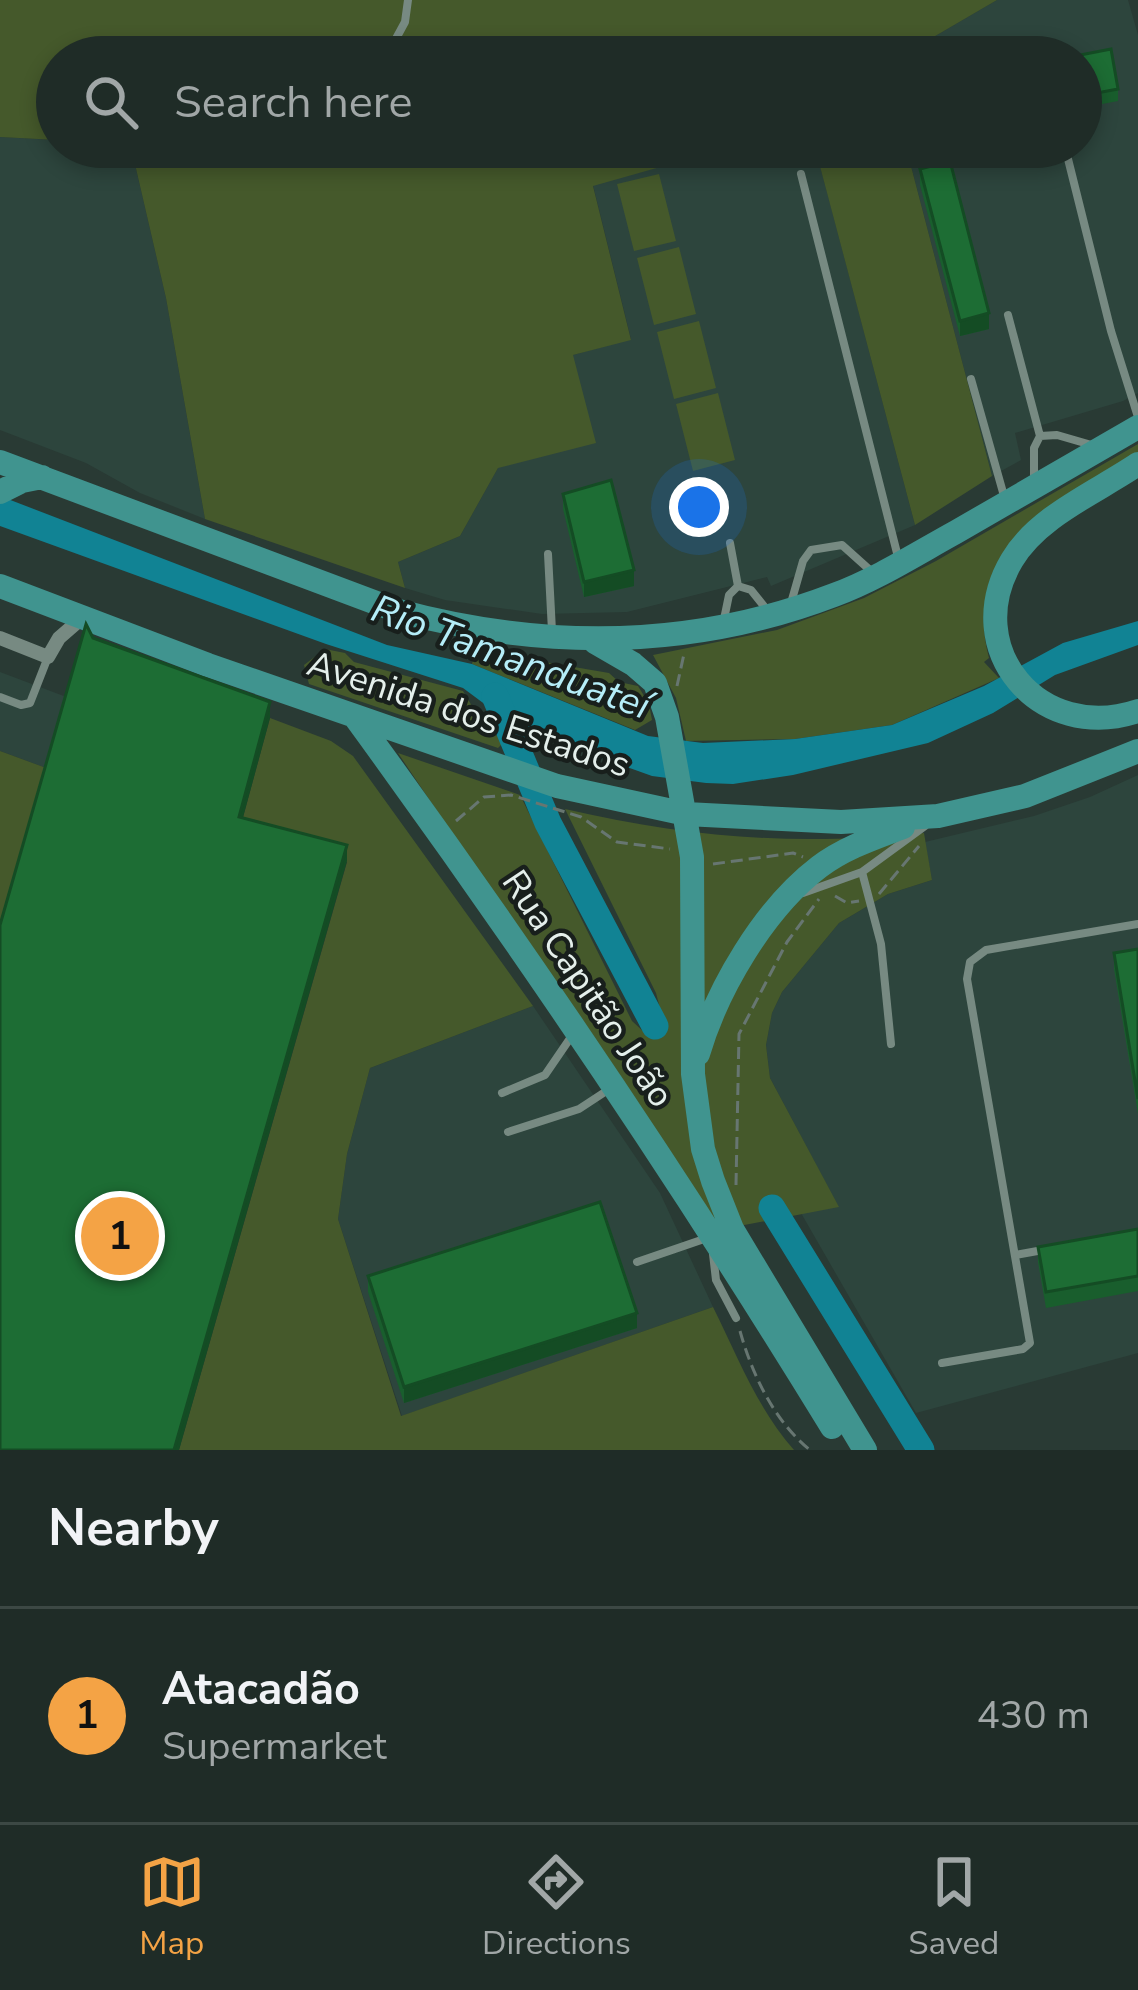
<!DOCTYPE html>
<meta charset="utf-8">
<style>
body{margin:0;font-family:"Nunito Sans",sans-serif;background:#2c3833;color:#f1f3f6}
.you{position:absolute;left:699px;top:507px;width:42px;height:42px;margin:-30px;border:9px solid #fff;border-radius:50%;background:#1a73e8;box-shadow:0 0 0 18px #1a73e833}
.badge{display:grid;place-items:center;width:78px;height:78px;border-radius:50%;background:#f4a345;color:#111;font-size:39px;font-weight:700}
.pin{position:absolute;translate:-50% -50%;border:6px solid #fff;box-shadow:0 3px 12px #0006}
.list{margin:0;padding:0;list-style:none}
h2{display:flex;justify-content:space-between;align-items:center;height:156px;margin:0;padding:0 48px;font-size:51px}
h2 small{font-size:39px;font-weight:400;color:#a1a7a7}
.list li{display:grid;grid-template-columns:78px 1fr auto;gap:36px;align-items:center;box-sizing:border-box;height:216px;padding:0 48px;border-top:3px solid #3c4844}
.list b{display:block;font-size:45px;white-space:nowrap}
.list p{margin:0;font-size:39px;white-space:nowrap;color:#a1a7a7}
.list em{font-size:39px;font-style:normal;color:#a1a7a7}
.icon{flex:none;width:66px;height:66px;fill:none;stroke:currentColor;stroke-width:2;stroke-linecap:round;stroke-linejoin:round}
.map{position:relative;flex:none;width:1138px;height:1450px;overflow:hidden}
.search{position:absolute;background:#1f2c27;box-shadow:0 6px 18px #0003;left:36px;right:36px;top:36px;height:132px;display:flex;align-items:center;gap:30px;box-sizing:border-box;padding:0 42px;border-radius:66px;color:#a1a7a7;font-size:45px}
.sheet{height:372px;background:#1f2c27}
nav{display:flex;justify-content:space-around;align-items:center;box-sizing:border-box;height:168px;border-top:3px solid #3c4844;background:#1f2c27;font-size:33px;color:#a1a7a7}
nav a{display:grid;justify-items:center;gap:6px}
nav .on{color:#f4a345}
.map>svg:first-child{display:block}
</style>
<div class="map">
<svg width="1138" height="1450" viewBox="0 0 1138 1450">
<rect width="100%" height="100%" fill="#293a34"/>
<!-- built -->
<path fill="#2d453d" d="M 997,0 L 1128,0 L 1138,35 L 1138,393 L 1123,401 L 1015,433 L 1021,460 L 992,476 L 906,147 L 1081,147 L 1081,57 L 915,57 L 913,49 Z
M 0,137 L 57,140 L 57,147 L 131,147 L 166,298 L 205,519 L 140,493 L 86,463 L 0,430 Z
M 731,147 L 772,147 L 777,162 L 817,154 L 915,525 L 771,586 L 767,577 L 627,612 L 542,614 L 445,600 L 405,588 L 398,562 L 460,536 L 498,468 L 573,355 L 631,339 L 593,185 Z
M 0,672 L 69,698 L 49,769 L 0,751 Z
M 1138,775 L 1138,1353 L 916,1413 L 801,1213 L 838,1206 L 770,1078 L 766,1045 L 772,1013 L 782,992 L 839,923 L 888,894 L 932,880 L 925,842 L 1034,816 L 1090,797 Z
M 533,1006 L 660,1193 L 713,1307 L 402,1416 L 338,1219 L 347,1154 L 370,1068 Z"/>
<!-- green -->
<path fill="#45592b" d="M 0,0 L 997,0 L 913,49 L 915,57 L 57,57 L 57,140 L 0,137 Z
M 131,147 L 731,147 L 593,186 L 631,340 L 573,355 L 596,443 L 498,468 L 460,536 L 398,562 L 405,588 L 205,519 L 166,298 Z
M 772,147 L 906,147 L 992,476 L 915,525 L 817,155 L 776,162 Z
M 659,174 L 676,241 L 634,251 L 617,184 Z
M 679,247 L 696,314 L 654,325 L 637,258 Z
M 699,321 L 716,388 L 674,399 L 657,332 Z
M 718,393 L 735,460 L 693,471 L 676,404 Z
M 1138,444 L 1138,453 L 1009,545 C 984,580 978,616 989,658 L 984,662 L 999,678 L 892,725 L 795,739 L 686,741 L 676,698 L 653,655 L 777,630 L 864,598 L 936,561 Z
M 325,649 L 345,653 L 354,662 L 463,691 L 485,728 L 499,737 L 502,744 L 498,748 L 309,684 L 304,665 Z
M 475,651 L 496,651 L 514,665 L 545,662 L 609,673 L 619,682 L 638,686 L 649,704 L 652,720 L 635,730 L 472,664 Z
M 270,718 L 331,741 L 353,756 L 533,1006 L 370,1068 L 347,1154 L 338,1219 L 401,1416 L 713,1307 C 737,1355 758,1410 794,1450 L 179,1450 L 347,862 L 239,832 Z
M 0,751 L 49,769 L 0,941 Z
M 398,753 L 520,795 L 632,1021 L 644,1032 L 663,1020 L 656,993 L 565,809 C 692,838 794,846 924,833 L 932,880 L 888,894 L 839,923 L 782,992 L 772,1013 L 766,1045 L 770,1078 L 839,1207 L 718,1230 Z"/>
<!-- water -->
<path fill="#118394" d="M 0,496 L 387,645 L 472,664 L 648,736 L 703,743 L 795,739 L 892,725 L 984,686 L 1063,643 L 1138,621 L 1138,645 L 1055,675 L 993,713 L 928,743 L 793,775 L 733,784 L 706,783 L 652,776 L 585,752 L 506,720 L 463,688 L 326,644 L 0,526 Z"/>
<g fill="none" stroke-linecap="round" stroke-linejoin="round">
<!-- river -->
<path stroke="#118394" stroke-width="27" d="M 495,696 L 548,823 L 655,1026
M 772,1208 L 921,1450"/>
<!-- path -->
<path stroke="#677671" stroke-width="3" stroke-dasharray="12 6" stroke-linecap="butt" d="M 677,686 L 684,654
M 456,821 L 484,797 L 511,795 L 581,817 L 617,842 L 670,849
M 713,864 L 793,853 L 803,857
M 879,894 L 919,846
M 835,896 L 847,903 L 859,901
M 736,1185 L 739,1034 L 787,942 L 819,899
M 740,1331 C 752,1374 774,1421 810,1450"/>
<!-- service -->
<path stroke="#778a82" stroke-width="8" d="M 386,57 L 405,22 L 408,0
M 1065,147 L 1111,331 L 1138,417
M 801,174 L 898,557
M 1008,315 L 1040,436
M 971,379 L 1004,496
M 1034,482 L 1034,448 L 1040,436 L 1057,435 L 1095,446
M 730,543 L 738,586
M 548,554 L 552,631
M 791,603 L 803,561 L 811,550 L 842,545 L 871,571
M 723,624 L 729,595 L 738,586 L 751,590 L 767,610
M 0,697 L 21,705 L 30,703 L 48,657
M 862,872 L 881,944 L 891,1044
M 803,893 L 862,872 L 925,826
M 502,1093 L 545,1075 L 571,1037
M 508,1132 L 579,1109 L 611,1088
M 713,1254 L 716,1280 L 736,1318
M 1015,1255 L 1043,1250
M 637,1262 L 710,1237
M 942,1363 L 1023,1349 L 1030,1343 L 967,979 L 970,962 L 986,950 L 1138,924"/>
<!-- minor -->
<path stroke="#778a82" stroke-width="14" d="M 0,638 L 48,657 L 59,638 L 82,618"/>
<!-- trunk -->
<path stroke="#40948f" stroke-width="24" d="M 0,462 L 395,610 C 543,650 690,650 834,595 C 877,579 916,554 956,532 C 1017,497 1077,462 1138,427
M 1138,464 C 1097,492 1038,516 1012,560 C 959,649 1040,744 1138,711
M 0,492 L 22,481 L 42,477
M 0,586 L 208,665 L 557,786 L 686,814 L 841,822 L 938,816 L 1025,796 L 1138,751
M 595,642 L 633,664 L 655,683 L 667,717 L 692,857 L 693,1074 L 703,1149 L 713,1181 L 732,1229 L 865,1450
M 355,717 C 523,947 683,1184 832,1427
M 698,1054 C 717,989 764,909 819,867 C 844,848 874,838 903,827"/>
</g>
<!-- wall -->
<path fill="#195e2d" d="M 1081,57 L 1118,89 L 1118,101 L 1081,108 Z
M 920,169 L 989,329 L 960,336 L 920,185 Z
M 563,494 L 634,586 L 584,597 L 563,509 Z
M 1138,949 L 1138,1114 L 1114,969 L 1114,953 Z
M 1138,1229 L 1138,1291 L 1046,1308 L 1038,1262 L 1038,1247 Z
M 368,1276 L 637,1328 L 404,1403 L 368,1292 Z"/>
<!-- shaded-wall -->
<path fill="#144c24" d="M 989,313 L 989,329 L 960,336 L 960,321 Z
M 634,570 L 634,586 L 584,597 L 584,582 Z
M 270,702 L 270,718 L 239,832 L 239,817 Z
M 347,845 L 347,861 L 179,1450 L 174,1450 Z
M 637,1313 L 637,1328 L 404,1403 L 404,1387 Z"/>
<!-- building -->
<path fill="#1d6d34" stroke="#144c24" stroke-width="3" d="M 1013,39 L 1018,57 L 944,56 Z
M 1111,49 L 1118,89 L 1081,96 L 1081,57 L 1070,57 Z
M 950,161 L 989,313 L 960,321 L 920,169 Z
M 611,480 L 634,570 L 584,582 L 563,494 Z
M 86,624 L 93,638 L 270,702 L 239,817 L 347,845 L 174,1450 L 0,1450 L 0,925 Z
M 1138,949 L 1138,1099 L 1114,953 Z
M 600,1202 L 637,1313 L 404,1387 L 368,1276 Z
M 1138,1229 L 1138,1276 L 1046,1292 L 1038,1247 Z"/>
<g text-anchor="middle" stroke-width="9" stroke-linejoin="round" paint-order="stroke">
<!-- street labels -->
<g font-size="36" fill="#e4efeb" stroke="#181f1c">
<text transform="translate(469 713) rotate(18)" y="13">Avenida dos Estados</text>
<text transform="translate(589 988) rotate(56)" y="13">Rua Capitão João</text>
</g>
<!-- water labels -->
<g font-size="39" font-style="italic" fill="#b5edf8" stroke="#181f1c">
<text transform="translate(511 656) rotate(20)" y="14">Rio Tamanduateí</text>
</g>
</g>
</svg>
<div class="you"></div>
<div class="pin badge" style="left:120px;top:1236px">1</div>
<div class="search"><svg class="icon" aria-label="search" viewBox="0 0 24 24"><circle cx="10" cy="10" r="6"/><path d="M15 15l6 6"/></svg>Search here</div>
</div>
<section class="sheet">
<h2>Nearby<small></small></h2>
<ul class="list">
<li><span class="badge">1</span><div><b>Atacadão</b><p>Supermarket</p></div><em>430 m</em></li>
</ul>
</section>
<nav>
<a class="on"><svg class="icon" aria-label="map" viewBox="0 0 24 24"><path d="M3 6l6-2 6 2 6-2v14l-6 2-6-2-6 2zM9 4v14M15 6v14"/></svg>Map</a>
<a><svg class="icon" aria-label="directions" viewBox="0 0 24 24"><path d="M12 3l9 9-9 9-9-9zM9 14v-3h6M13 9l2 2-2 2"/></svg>Directions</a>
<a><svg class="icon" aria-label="saved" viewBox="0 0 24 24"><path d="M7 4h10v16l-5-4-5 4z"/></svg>Saved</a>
</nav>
